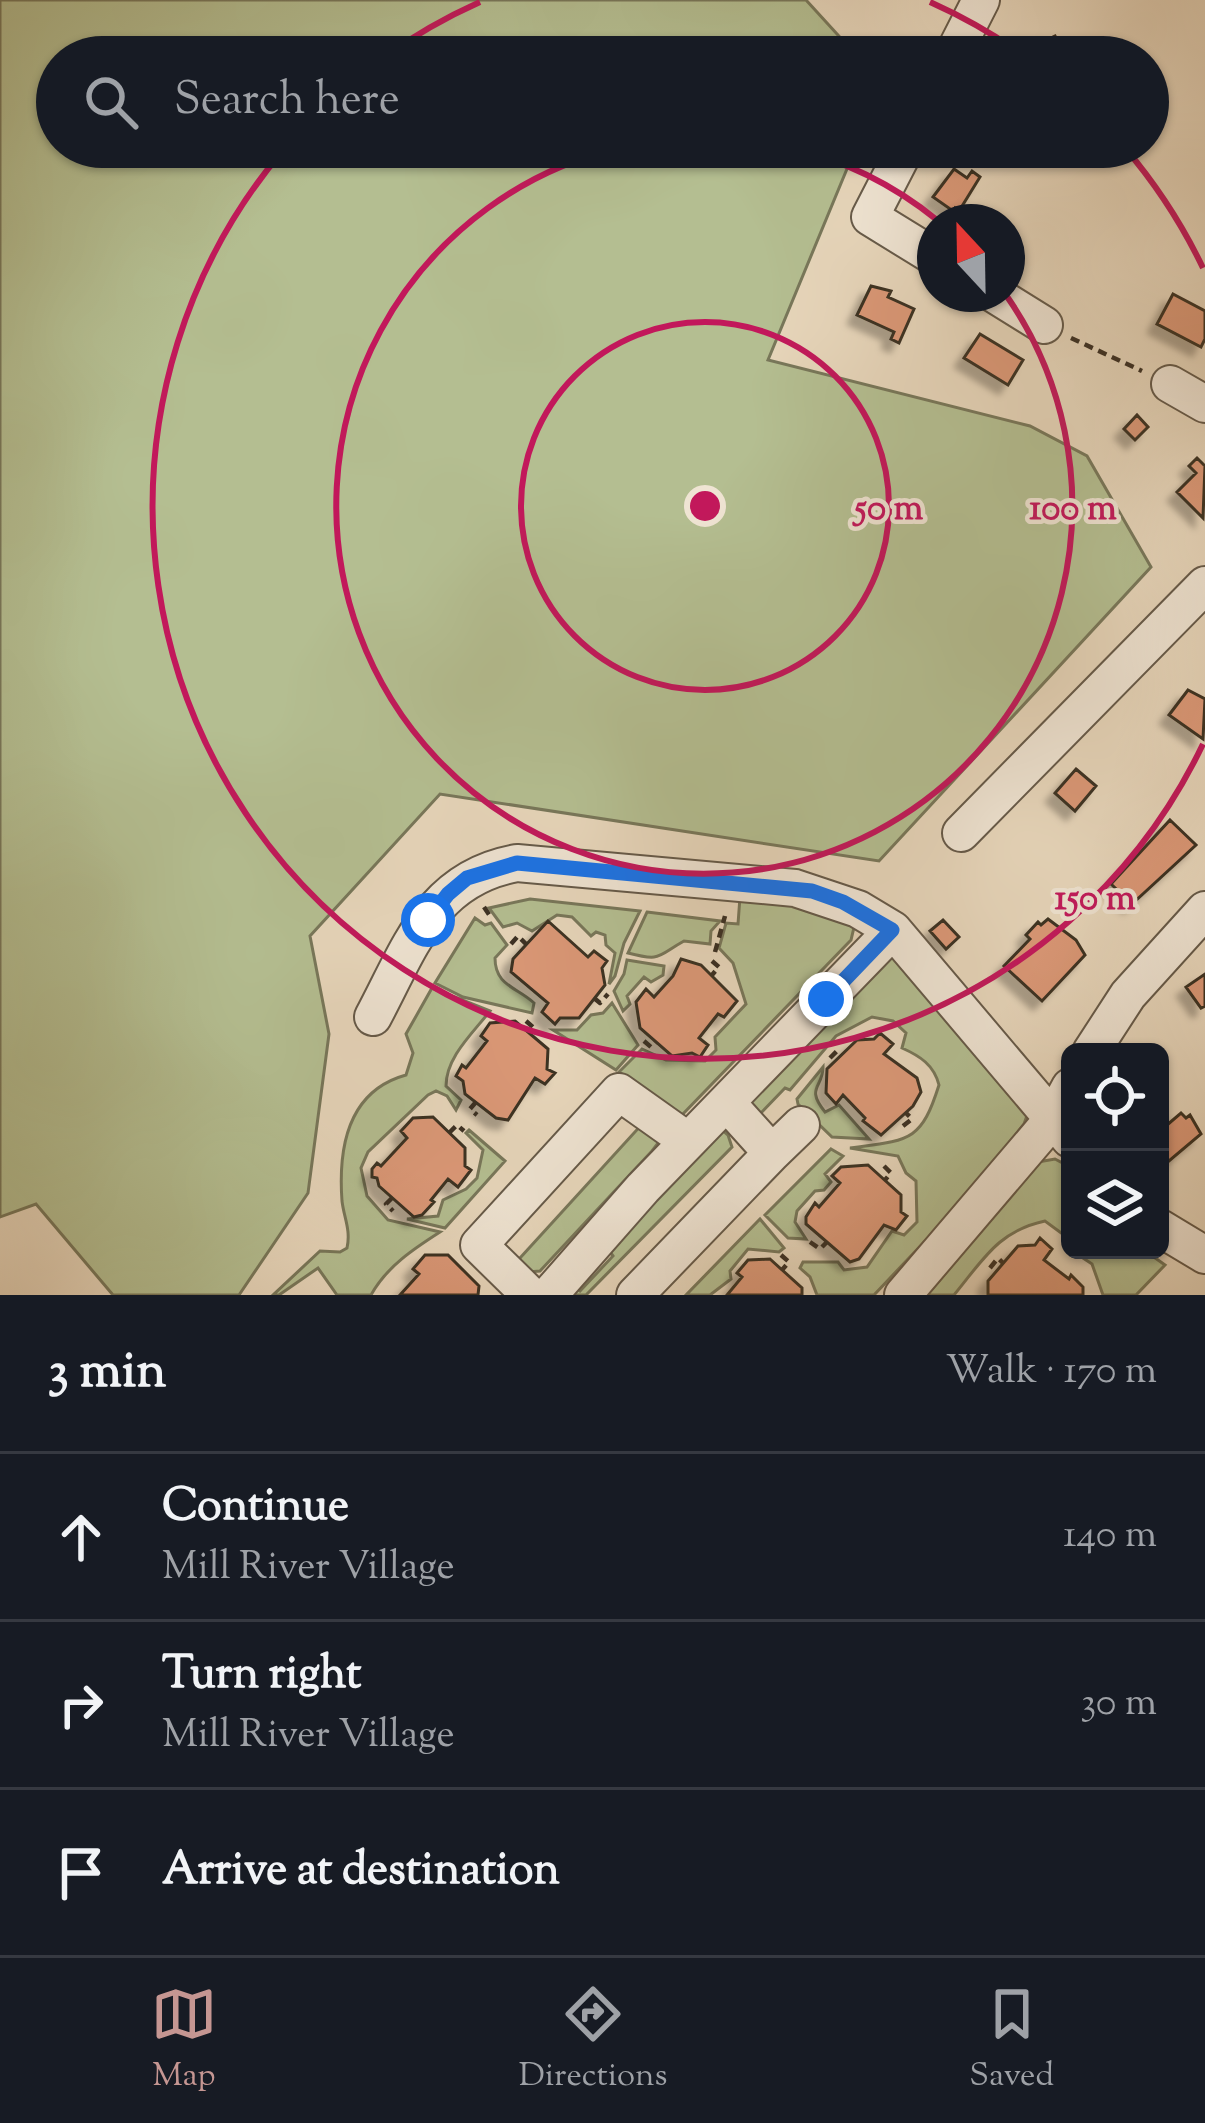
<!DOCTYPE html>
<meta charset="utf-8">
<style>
body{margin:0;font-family:"Sorts Mill Goudy",serif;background:#242831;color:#f1f3f6}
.controls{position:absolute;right:36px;bottom:36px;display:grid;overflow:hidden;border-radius:18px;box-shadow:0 3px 9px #0004}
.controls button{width:108px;height:108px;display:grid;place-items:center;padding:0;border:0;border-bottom:3px solid #363941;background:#171b24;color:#f1f3f6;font:60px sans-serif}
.compass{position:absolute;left:917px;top:204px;width:108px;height:108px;border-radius:50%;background:#171b24;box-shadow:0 3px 9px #0004;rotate:338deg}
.stop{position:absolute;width:36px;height:36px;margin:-27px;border:9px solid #1a73e8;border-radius:50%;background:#fff}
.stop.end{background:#1a73e8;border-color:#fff;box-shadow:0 3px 12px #0008}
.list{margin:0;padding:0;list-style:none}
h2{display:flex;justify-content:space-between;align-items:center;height:156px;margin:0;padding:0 48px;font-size:51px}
h2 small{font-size:39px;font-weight:400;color:#9ea1a6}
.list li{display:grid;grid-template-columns:78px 1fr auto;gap:36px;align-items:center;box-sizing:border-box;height:168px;padding:0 48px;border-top:3px solid #363941}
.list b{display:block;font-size:45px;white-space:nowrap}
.list p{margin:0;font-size:39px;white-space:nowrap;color:#9ea1a6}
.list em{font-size:39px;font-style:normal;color:#9ea1a6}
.icon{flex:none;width:66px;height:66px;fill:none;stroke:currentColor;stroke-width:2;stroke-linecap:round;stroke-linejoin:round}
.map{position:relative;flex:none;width:1205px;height:1295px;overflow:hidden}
.search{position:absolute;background:#171b24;box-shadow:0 3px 9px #0004;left:36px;right:36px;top:36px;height:132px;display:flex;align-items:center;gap:30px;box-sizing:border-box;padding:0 42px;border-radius:66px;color:#9ea1a6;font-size:45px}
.sheet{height:660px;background:#171b24}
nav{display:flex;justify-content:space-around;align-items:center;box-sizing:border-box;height:168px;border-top:3px solid #363941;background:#171b24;font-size:33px;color:#9ea1a6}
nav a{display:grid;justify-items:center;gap:6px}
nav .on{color:#c59692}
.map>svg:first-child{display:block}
</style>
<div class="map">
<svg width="1205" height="1295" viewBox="0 0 1205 1295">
<defs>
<filter id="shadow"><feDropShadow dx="-9" dy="9" stdDeviation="3" flood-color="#0004"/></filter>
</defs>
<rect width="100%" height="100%" fill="#e7d6bb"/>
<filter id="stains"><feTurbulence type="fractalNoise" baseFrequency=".00167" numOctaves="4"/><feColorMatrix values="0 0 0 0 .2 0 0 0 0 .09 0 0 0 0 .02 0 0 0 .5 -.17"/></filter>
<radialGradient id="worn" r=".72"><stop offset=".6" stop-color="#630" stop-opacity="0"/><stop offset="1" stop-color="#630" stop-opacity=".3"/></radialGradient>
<!-- green -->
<path fill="#b4be91" stroke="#78775a" stroke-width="3" d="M 0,0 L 806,0 L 858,57 L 57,57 L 57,147 L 856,147 L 768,360 L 1030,426 L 1087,456 L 1151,567 L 879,861 L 440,794 L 310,936 L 329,1034 L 308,1193 L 239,1295 L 113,1295 L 36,1204 L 0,1217 Z
M 745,890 L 855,923 L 851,940 L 680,1117 L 619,1072 L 642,1049 L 666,1060 L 705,1061 L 716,1050 L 715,1037 L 746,1004 L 733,963 L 719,948 L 726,923 L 738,924 L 740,897 Z
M 530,899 L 640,911 L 624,943 L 615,976 L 609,984 L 615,953 L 606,945 L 605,935 L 596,932 L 591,936 L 572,917 L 557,915 L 532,931 L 517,923 L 503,927 L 489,908 Z
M 647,912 L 720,921 L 711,931 L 710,944 L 684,941 C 657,956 662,962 628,953 Z
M 475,918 L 485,925 L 491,923 L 507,945 L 495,958 C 495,986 517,987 534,1003 L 532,1013 L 463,997 L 435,983 Z
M 893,946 L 1029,1110 L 1024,1124 L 963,1201 L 874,1295 L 817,1295 L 810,1277 L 800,1268 L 803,1262 L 838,1262 L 844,1270 L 867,1267 L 892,1231 L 904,1235 L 917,1222 L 916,1181 L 906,1173 L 898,1156 L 850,1148 C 910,1140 921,1142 939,1085 C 934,1065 920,1056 902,1048 L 906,1033 L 893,1021 L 872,1017 L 836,1036 L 790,1090 L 785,1088 L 760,1114 L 746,1105 Z
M 627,960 L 664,966 L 663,975 L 651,982 L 644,977 L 627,996 L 630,1004 L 623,1011 L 614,991 L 624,974 Z
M 432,988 L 490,1011 C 473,1033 446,1057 446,1086 L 461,1100 L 456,1110 L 447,1096 L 436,1091 L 428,1095 L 368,1152 L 361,1168 L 367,1196 L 388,1220 L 440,1232 C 415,1248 387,1266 371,1295 L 337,1295 L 318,1268 L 279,1295 L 273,1295 L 320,1251 L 340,1252 L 347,1248 C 351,1230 344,1218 342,1201 C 338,1146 348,1091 406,1075 L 413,1053 L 406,1034 Z
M 612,1003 L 638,1045 L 616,1070 L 553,1030 L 577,1030 L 591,1015 L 603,1013 Z
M 823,1067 C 823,1088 805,1087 825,1112 L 839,1105 L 869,1139 L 832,1137 L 798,1104 L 797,1099 Z
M 644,1122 L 662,1138 L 652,1151 L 540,1271 L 528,1272 L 518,1264 L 520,1258 Z
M 720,1128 L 728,1135 L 732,1147 L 586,1295 L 561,1295 L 569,1282 L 580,1291 L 613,1256 L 605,1245 Z
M 469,1130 L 505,1161 L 445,1228 L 407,1219 L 438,1216 L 443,1200 L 466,1189 L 477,1178 L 483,1150 L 466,1133 Z
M 831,1149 L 843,1156 L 825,1174 L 831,1182 L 824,1190 L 815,1191 L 797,1211 L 795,1222 L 806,1239 L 788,1238 L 765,1215 Z
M 1055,1159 L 1070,1167 L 1070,1249 L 1064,1235 L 1045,1221 C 998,1231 983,1260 954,1295 L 927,1295 L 1038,1162 Z
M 760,1219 L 784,1248 L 779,1252 L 748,1249 L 730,1271 L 731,1279 L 710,1295 L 686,1295 Z
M 1071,1250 L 1144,1250 L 1165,1265 L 1136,1295 L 1103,1295 L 1092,1264 Z"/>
<!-- building -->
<path fill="#db9877" stroke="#3b3023" stroke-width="3" filter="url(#shadow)" d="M 1055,36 L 1064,54 L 1052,57 L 1045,41 Z
M 1006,39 L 1038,57 L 992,54 L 996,48 L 1000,50 Z
M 954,169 L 967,178 L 972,171 L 980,177 L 959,211 L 955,208 L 953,211 L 933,197 Z
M 871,286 L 891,291 L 888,297 L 914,309 L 899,343 L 891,339 L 894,332 L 857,315 Z
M 1173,294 L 1205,311 L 1205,339 L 1201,347 L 1157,324 Z
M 980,334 L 1023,360 L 1008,385 L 964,358 Z
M 1137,415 L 1148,427 L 1135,440 L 1124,429 Z
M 1197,458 L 1205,466 L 1203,518 L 1177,492 L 1196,473 L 1189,466 Z
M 1188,690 L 1205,699 L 1203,739 L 1169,715 Z
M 1076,769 L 1096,786 L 1075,811 L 1055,793 Z
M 1170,820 L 1196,845 L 1132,904 L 1111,884 Z
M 1048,919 L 1076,940 L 1085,955 L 1042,1001 L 1004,966 L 1030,939 L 1026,935 L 1038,922 L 1041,925 Z
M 943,920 L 959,937 L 946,949 L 930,931 Z
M 548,921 L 588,957 L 594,951 L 607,961 L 602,968 L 605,985 L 579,1018 L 560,1018 L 555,1024 L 542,1012 L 548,1003 L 511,972 L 513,959 Z
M 681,959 L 701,965 L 737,1001 L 724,1017 L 718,1014 L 699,1038 L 708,1045 L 700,1057 L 692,1053 L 672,1056 L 640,1028 L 636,1002 L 646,989 L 654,997 L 673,976 Z
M 1205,974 L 1205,1006 L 1201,1008 L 1186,987 Z
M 515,1021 L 548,1049 L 547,1069 L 555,1073 L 545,1084 L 535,1078 L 508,1120 L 496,1118 L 465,1094 L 463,1081 L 456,1076 L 462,1065 L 466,1068 L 487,1041 L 481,1036 L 490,1023 Z
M 880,1033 L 893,1044 L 884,1054 L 917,1078 L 921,1092 L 913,1106 L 881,1135 L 863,1121 L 865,1118 L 843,1095 L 836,1104 L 826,1093 L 827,1069 L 857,1040 L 874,1039 Z
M 1181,1113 L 1186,1118 L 1190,1115 L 1201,1134 L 1163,1166 L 1160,1131 Z
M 433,1117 L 465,1148 L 465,1166 L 471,1170 L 458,1187 L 448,1179 L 431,1200 L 434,1202 L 422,1215 L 414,1217 L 379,1186 L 377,1178 L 372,1177 L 372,1169 L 377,1163 L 381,1166 L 407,1138 L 401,1131 L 413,1118 Z
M 868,1165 L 901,1195 L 901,1212 L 907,1216 L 896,1230 L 884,1225 L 859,1259 L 850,1262 L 806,1224 L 806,1217 L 815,1203 L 819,1207 L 840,1183 L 832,1176 L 841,1167 Z
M 1040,1238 L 1052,1249 L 1044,1260 L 1069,1279 L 1071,1275 L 1083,1287 L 1083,1295 L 988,1295 L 988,1281 L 1018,1246 L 1035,1245 Z
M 425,1255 L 448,1255 L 479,1286 L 478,1295 L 400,1295 L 419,1274 L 413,1269 Z
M 770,1259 L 802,1288 L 802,1295 L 727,1295 L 742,1277 L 737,1273 L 748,1260 Z"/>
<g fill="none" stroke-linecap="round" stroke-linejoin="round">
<defs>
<path id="minor" d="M 952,57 L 981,0
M 906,147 L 870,217 L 935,257
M 994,294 L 1044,325
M 1170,384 L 1205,404
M 961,833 L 1205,585
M 373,1017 C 410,948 431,878 517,863 L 795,888 L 858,909 L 893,930 L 1070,1139
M 1091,1052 L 1128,995 L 1205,910
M 1064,1098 L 1070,1087
M 772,1153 L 801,1125
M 1160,1228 L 1205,1255
M 530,1295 L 479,1245 L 619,1092 L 688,1141
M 549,1295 L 643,1188 L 893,930
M 635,1295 L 772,1153 L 727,1103
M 903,1295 L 1053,1119"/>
</defs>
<!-- minor casing -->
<use href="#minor" stroke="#665a49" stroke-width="40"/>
<!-- path -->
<path stroke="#3b3023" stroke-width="4.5" stroke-dasharray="9 6" stroke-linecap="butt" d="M 1071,338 L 1142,371
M 484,907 L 492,919
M 511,944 L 518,936 L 526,944
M 715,952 L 725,916
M 712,961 L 719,967 L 712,975
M 594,998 L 600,1003 L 608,994
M 526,1021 L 534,1028 L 529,1033
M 644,1041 L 651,1047 L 656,1042
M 830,1058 L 837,1051 L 841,1055
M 476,1102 L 470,1109 L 477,1115
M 903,1126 L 912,1119 L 906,1113
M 449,1133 L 457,1125 L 464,1131
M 884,1166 L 891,1173 L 885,1180
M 392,1198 L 386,1204 L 393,1211
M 810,1242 L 820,1249 L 827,1242
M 781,1255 L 789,1262 L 782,1270
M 990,1268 L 998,1258 L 1003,1263"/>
<!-- minor -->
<use href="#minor" stroke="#efe4d3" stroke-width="36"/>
</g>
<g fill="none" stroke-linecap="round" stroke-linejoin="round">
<!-- route -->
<path stroke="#1a73e8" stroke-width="15" d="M 428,920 L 448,894 L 467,878 L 517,863 L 812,891 L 843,902 L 892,930 L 826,999"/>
</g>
<!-- distance rings -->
<g fill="none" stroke="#c2185b" stroke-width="6">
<circle cx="705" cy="506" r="184"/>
<path d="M788 147A368 368 0 0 1 937 220M1006 295A368 368 0 1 1 622 147"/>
<path d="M1203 744A552 552 0 1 1 285 148M384 57A552 552 0 0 1 480 2M930 2A552 552 0 0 1 1026 57M1125 148A552 552 0 0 1 1203 268"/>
</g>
<circle cx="705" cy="506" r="18" fill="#c2185b" stroke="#efe4d3" stroke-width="6"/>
<g font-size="36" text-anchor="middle" font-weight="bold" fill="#c2185b" stroke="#efe4d3" stroke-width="9" stroke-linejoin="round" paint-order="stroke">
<text x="889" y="519">50 m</text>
<text x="1073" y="519">100 m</text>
<text x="1095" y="909">150 m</text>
</g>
<rect width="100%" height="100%" filter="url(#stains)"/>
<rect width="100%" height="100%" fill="url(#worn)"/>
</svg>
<div class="controls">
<button><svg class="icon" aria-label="locate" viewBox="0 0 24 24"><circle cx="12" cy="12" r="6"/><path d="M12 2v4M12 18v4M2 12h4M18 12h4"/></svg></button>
<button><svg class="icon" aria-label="layers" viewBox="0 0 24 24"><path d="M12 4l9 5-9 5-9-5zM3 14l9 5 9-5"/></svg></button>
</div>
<svg class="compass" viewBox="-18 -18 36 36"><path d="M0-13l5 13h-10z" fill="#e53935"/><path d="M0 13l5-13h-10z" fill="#9ea1a6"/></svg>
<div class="stop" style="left:428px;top:920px"></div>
<div class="stop end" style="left:826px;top:999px"></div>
<div class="search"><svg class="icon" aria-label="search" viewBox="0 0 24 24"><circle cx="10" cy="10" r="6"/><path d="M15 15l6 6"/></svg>Search here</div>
</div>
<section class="sheet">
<h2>3 min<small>Walk · 170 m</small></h2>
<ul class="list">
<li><svg class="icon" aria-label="ahead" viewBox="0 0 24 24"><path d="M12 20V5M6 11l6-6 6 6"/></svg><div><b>Continue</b><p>Mill River Village</p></div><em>140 m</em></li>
<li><svg class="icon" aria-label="right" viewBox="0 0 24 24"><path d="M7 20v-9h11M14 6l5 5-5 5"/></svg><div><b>Turn right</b><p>Mill River Village</p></div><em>30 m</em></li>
<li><svg class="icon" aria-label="arrive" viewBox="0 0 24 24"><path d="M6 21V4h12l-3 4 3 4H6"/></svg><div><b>Arrive at destination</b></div></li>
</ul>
</section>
<nav>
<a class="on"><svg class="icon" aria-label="map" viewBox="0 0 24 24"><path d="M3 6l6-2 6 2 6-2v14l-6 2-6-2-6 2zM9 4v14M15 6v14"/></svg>Map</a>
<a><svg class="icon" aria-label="directions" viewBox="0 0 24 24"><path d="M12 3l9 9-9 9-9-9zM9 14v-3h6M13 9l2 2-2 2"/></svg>Directions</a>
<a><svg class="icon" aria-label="saved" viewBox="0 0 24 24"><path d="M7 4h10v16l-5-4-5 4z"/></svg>Saved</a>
</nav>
